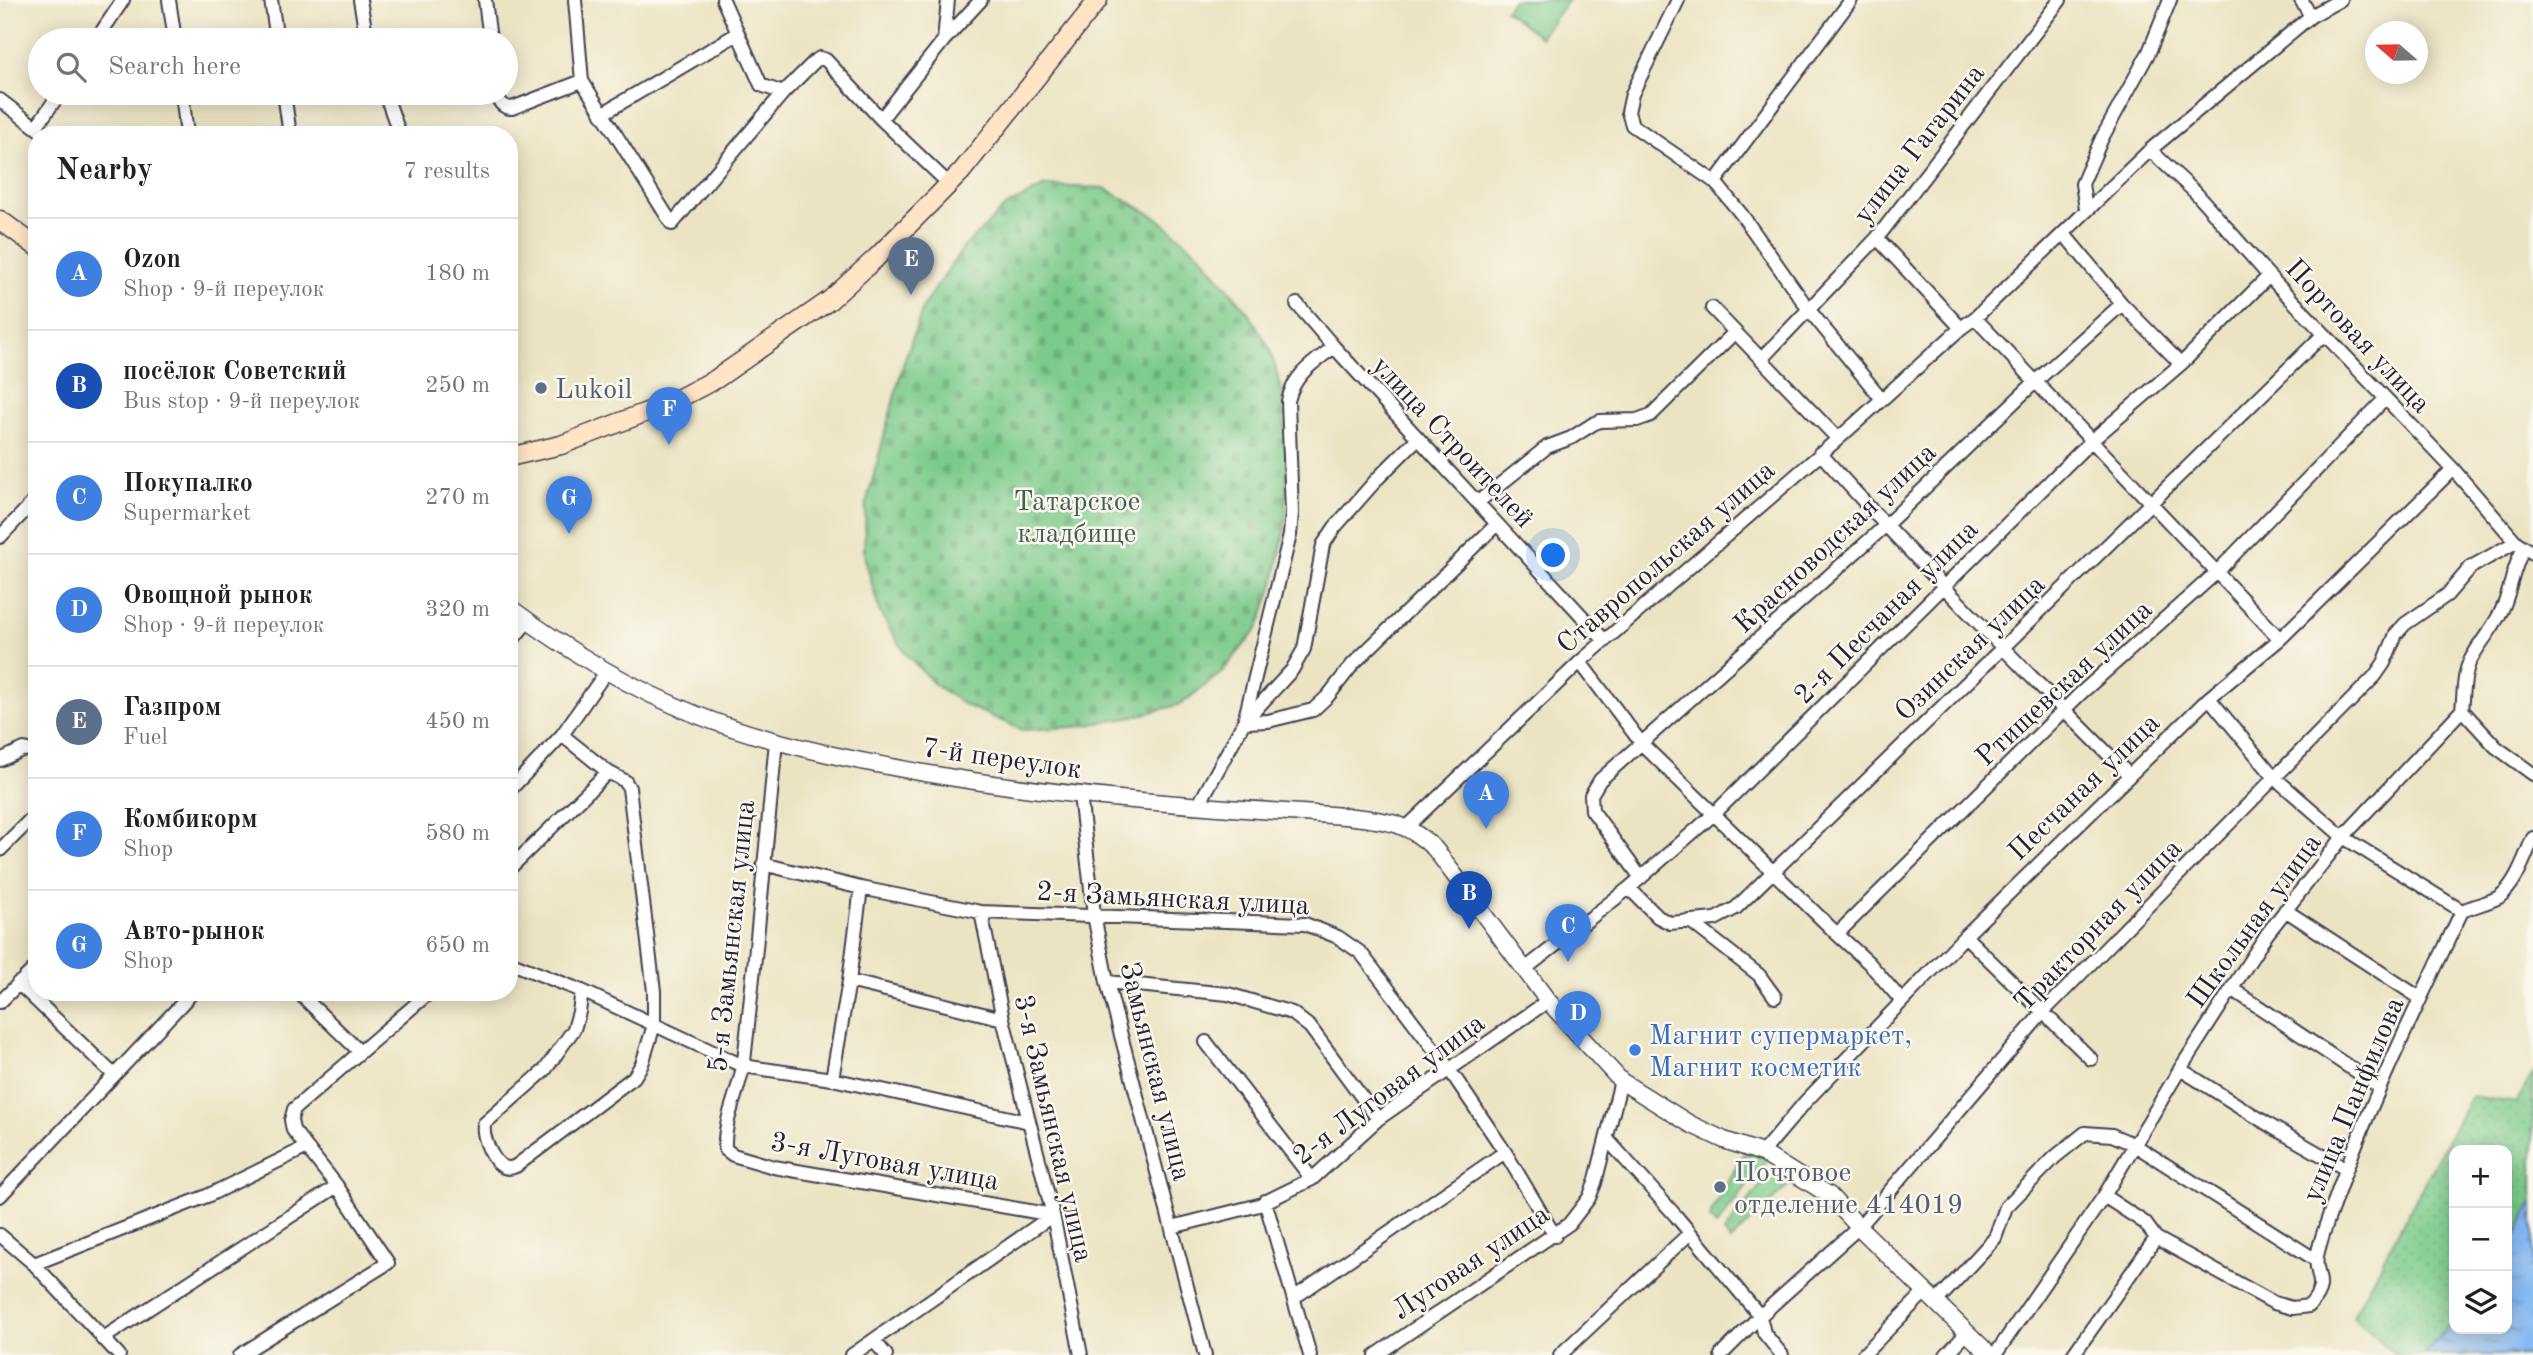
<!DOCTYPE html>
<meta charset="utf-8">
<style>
body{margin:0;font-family:"Old Standard TT",serif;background:#f6f6f6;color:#202124}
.controls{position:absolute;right:21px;bottom:21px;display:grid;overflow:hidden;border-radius:14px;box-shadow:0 4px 18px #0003}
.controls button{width:63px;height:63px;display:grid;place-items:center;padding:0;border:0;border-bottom:2px solid #e0e0e0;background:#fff;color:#202124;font:35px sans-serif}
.compass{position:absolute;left:2365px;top:21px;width:63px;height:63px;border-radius:50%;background:#fff;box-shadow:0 4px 18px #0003;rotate:290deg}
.you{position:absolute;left:1554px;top:556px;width:24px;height:24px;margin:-18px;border:5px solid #fff;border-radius:50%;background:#1a73e8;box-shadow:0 0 0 10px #1a73e833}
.badge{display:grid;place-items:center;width:46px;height:46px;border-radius:50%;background:#1a73e8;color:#fff;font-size:23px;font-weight:700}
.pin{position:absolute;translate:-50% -58px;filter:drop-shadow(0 2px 4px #0008)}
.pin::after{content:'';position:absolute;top:37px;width:24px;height:21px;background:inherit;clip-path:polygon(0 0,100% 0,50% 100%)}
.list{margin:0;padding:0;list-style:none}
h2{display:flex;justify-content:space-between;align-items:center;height:91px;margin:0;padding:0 28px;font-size:30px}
h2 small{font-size:23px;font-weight:400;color:#757577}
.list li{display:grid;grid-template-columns:46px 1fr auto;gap:21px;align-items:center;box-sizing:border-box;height:112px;padding:0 28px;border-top:2px solid #e0e0e0}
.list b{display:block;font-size:26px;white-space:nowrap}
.list p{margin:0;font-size:23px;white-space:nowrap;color:#757577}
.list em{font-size:23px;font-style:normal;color:#757577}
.icon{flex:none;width:38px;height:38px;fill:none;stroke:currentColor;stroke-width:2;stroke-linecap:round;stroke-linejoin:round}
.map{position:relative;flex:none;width:2533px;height:1355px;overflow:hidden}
.search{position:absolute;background:#fff;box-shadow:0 4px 18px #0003;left:28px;top:28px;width:490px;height:77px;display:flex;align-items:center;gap:18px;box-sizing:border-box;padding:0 24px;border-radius:38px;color:#757577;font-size:26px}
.panel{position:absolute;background:#fff;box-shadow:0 4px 18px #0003;left:28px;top:126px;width:490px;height:875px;border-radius:28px}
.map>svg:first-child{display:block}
</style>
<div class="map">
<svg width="2533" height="1355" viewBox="0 0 2533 1355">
<defs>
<pattern id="grass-dots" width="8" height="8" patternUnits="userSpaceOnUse" patternTransform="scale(1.75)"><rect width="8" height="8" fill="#7bcb8b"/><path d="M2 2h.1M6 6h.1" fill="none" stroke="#6aae79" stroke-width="1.8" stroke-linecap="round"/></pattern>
<pattern id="cemetery-stones" width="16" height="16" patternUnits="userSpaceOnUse" patternTransform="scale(1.75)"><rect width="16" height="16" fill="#7bcb8b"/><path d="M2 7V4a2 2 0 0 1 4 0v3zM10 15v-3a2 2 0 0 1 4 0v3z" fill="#6aae79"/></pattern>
<pattern id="water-ripples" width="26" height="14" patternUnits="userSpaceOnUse" patternTransform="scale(1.75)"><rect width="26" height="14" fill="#85b9f3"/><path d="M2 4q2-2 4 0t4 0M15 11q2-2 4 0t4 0" fill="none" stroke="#6c96c6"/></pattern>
</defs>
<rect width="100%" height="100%" fill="#fbf7ec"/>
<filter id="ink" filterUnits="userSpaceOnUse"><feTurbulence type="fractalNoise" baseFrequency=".0143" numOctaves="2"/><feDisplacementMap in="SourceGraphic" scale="14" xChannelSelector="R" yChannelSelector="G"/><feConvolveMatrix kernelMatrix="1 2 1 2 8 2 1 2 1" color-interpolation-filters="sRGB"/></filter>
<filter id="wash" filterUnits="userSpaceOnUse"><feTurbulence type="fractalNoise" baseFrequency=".00686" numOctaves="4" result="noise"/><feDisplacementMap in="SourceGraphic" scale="28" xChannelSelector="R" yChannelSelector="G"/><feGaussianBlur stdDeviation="1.57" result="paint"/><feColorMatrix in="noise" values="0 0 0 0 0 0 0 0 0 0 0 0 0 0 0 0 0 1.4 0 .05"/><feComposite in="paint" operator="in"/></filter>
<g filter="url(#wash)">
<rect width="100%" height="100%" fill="#ebe4c3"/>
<!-- grass -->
<path fill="url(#grass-dots)" stroke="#4e7663" stroke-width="2" d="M 2533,1073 L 2533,1202 L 2507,1252 L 2507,1150 L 2454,1150 L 2454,1320 L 2424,1355 L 2396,1355 L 2353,1316 L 2471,1096 L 2516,1103 Z
M 1748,1146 L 1767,1159 L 1716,1226 L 1710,1219 L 1713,1209 Z
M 1776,1166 L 1797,1177 L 1730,1241 L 1724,1232 Z"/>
<!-- cemetery -->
<path fill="url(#cemetery-stones)" stroke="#4e7663" stroke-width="2" d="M 1045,186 L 1104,188 L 1155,216 L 1201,255 L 1250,315 L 1270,349 L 1282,392 L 1287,459 L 1285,528 L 1274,584 L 1258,628 L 1221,673 L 1181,704 L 1128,718 L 1074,727 L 1023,730 L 965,705 L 934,684 L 906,654 L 880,613 L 864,555 L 866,504 L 903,365 L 924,305 L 963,248 L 1005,207 Z"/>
<!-- park -->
<path fill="#7bcb8b" stroke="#4e7663" stroke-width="2" d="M 1513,0 L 1568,0 L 1540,37 L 1505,10 Z"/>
<!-- water -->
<path fill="url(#water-ripples)" stroke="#546e97" stroke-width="2" d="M 2533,1202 L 2533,1355 L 2424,1355 L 2454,1320 L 2454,1329 L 2507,1329 L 2507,1252 Z"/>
</g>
<g filter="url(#ink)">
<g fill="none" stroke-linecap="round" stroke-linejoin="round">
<defs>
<path id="minor" d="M 169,0 L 175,40
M 271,0 L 277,40
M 360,0 L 367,40
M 485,0 L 490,40
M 575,0 L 582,81 L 672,224 L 783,93
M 723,0 L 761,85 L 783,93 L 815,61 L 820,58 L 826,60 L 881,119 L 949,184
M 1678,0 L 1632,94 L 1628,112 L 1632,125 L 1715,182 L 1742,215 L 1809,310 L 1881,398
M 2301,0 L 2311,16
M 96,40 L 123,0
M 944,40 L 948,0
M 182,93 L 187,135
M 284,93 L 290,135
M 385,93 L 400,135
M 497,93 C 498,102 503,108 512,108 L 582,81
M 0,100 L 46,135
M 602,114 L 737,34
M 881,119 L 944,40 L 981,0
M 36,127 L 60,93
M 2150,150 L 2196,193 L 2269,276 L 2453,469 L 2516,542 L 2533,553
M 1715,182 L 1851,0
M 2086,209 L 2082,184 L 2102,138 L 2149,52 L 2170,0
M 2064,234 L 2122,304 L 2181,364
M 1877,238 L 1961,328
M 1297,304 L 1334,347 L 1605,641
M 1712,308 L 1838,439
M 1975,318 L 2280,639
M 1762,358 L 1877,238 L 2060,0
M 1820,453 C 1919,564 2024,670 2129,775
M 1478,502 L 1547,447 L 1571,438 L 1593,424 L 1600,421 L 1637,420 L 1651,415 L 1734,333
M 0,537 L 37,498
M 2524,548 C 2513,566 2512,585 2504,605 C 2496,626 2480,641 2470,661 C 2463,675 2464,694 2462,710 L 2496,747 L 2533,774
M 509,644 L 528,621
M 1580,662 L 1642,744 L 1837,934
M 2209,698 L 2275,778 L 2343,837 L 2462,911
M 1245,721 L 1292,670 L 1304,649 L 1323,545 L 1335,527 L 1378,478 L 1418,438
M 1244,722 L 1268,721 L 1313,710 L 1328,696 L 1353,664 L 1497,524
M 776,741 C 766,848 756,954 744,1061 C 740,1090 723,1120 725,1149 L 733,1155 L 774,1167 L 1053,1215
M 0,760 L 24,749 L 37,752
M 509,791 L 562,735 L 606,672
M 1080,795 L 1094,915 L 1107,982 L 1205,1355
M 1198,806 L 1244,722 L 1290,535 L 1292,513 L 1288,401 C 1294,374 1313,363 1334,347
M 1407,827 L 1580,662 L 1838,439 L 1961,328 L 1975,318 L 2150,150 L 2311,16 L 2340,0
M 0,850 L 37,813
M 763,864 L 861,888 L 981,912 L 1305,924 L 1338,937 L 1361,953 L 1449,1069 L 1505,1152 L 1555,1236
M 509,869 L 608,772 L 562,735
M 1641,878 L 1592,810 L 1591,795 L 1600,780 L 1885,526 L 2036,381 L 2122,304
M 1629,888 L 1658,917 L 1670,923 L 1715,919 L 1736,908 L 2324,334
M 2285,910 L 2420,998
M 2462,911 C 2473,906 2488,903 2499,897 C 2516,885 2525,856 2533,838
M 981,912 L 1003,1019 L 1053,1215 L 1081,1355
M 1690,921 L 1759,975 L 1775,997
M 1965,936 L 2091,1059
M 509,962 L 582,991 L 743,1066 L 832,1079 L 1029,1122
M 1525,969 L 1629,888 L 1714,814 L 2090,442 L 2181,364 L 2269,276
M 849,981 L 1003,1019
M 1107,982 L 1228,994 L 1292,1013 L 1310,1027 L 1378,1119
M 18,983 L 114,1075
M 2232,989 L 2379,1087
M 582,991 L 579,1012 L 574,1029 L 545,1070 L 484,1124 C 482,1136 492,1162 504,1167 C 509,1169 512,1168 516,1166 L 634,1077 L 642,1064 L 654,1025 L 654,991 L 629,788 L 625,781 L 608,772
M 298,992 L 359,1051
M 1901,1000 L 1869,963 L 1837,934 L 2080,694 L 2216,573 L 2385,399
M 0,1002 L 37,966
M 1206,1042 L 1312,1179
M 2180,1069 L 2274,1128 L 2346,1169
M 832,1079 L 849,981 L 861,888
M 1607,1139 L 1676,1216 L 1760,1316 L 1764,1333 L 1782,1355
M 1762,1153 L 1806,1101 L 1965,936 L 2209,698 L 2280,639 L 2453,469
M 0,1196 L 193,992
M 2104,1196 L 2145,1223 L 2156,1238 L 2274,1303 L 2292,1308 L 2309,1306 C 2331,1282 2313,1276 2317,1256 C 2321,1237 2328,1219 2335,1200 C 2370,1101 2417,1006 2462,911
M 1265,1201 L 1310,1355
M 1172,1227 L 1259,1205 L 1312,1179 L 1378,1119 L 1548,1001
M 0,1235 L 34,1264 L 119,1355
M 34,1264 L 207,1196 L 305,1148
M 1295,1297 L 1505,1152
M 1936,1302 L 1995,1238 L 2006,1207 L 2055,1157 L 2085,1133 L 2112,1135 L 2133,1144 L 2316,1260
M 102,1339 L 337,1186
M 874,1341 L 886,1355
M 240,1355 L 388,1263 L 337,1186 L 293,1130 L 291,1120 L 294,1109 L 430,992
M 852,1355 L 1053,1215
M 1376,1355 L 1569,1224 L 1589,1198 L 1595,1183 L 1621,1081
M 1560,1355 L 1690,1233
M 1721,1355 L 1760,1316 L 1859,1227 L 2044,1011 L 2375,676 L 2384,663 L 2396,634 L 2405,624 L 2447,595 L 2471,567 L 2516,542
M 1863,1355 L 1925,1292
M 1946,1355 L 1967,1333
M 1995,1355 L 2104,1196 L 2180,1069 L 2267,934 L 2343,837 L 2462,710
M 2073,1355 L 2156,1238"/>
<path id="tertiary" d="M 509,607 C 568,651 630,688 697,715 C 760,740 826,755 892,767 C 1041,796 1193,806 1345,816 C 1385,821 1405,820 1435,849 L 1548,1001 L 1621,1081 L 1690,1124 L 1724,1140 L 1762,1153 L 1829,1195 L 1859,1227 L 1990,1355"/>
<path id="secondary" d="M 0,220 L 37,247
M 509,457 L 561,445 L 670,403 L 716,379 L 830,300 L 876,258 L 962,171 L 1098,0"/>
</defs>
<!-- minor casing -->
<use href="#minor" stroke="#403f4f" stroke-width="16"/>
<!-- tertiary casing -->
<use href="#tertiary" stroke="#403f4f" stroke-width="19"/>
<!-- secondary casing -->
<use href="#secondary" stroke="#403f4f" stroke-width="21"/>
<!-- minor -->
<use href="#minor" stroke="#fff" stroke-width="12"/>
<!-- tertiary -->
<use href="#tertiary" stroke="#fff" stroke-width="16"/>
<!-- secondary -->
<use href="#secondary" stroke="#ffe4c6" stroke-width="18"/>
</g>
</g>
<!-- markers -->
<g fill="#5c6f8a" stroke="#fbf7ec" stroke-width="2.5">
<circle cx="541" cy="388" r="7"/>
<circle cx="1720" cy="1187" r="7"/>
</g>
<circle fill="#3f7fe0" stroke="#fbf7ec" stroke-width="2.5" cx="1635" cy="1050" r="7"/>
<g text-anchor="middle" stroke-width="5" stroke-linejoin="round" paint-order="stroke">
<!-- street labels -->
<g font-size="28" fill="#22223b" stroke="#fbf7ec">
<text transform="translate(1918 143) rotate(-52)" y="10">улица Гагарина</text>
<text transform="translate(2359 335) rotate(47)" y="10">Портовая улица</text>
<text transform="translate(1454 441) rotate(47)" y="10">улица Строителей</text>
<text transform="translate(1834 537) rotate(-43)" y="10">Красноводская улица</text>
<text transform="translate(1665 556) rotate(-41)" y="10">Ставропольская улица</text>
<text transform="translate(1885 611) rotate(-45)" y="10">2-я Песчаная улица</text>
<text transform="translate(1969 647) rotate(-44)" y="10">Озинская улица</text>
<text transform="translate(2063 682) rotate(-43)" y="10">Ртищевская улица</text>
<text transform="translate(1002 757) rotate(8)" y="10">7-й переулок</text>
<text transform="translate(2083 786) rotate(-44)" y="10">Песчаная улица</text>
<text transform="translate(1173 897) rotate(3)" y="10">2-я Замьянская улица</text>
<text transform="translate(2253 920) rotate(-54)" y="10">Школьная улица</text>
<text transform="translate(2097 924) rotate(-46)" y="10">Тракторная улица</text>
<text transform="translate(730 936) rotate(-84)" y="10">5-я Замьянская улица</text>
<text transform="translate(1157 1071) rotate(76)" y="10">Замьянская улица</text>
<text transform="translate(1388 1088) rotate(-37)" y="10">2-я Луговая улица</text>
<text transform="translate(2352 1099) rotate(-67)" y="10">улица Панфилова</text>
<text transform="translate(1055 1128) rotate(77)" y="10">3-я Замьянская улица</text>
<text transform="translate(885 1160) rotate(10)" y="10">3-я Луговая улица</text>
<text transform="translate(1470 1261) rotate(-34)" y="10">Луговая улица</text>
</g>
<!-- service labels -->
<g font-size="28" fill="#4e5e75" stroke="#fbf7ec" text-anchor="start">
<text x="555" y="398">Lukoil</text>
<text x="1734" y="1181">Почтовое<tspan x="1734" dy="32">отделение 414019</tspan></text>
</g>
<!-- park labels -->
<g font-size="28" fill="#415d57" stroke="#fbf7ec">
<text x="1077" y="510">Татарское<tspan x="1077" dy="32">кладбище</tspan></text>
</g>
<!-- shop labels -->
<g font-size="28" fill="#366cbe" stroke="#fbf7ec" text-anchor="start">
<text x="1649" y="1044">Магнит супермаркет,<tspan x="1649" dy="32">Магнит косметик</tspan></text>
</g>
</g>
</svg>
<div class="controls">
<button>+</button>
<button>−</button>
<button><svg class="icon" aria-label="layers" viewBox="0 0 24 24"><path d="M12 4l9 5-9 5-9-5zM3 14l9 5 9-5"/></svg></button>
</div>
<svg class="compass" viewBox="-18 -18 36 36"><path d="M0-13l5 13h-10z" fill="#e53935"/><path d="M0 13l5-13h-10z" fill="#757577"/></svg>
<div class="you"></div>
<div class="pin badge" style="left:1486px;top:829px;background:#3f7fe0">A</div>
<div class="pin badge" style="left:1469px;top:929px;background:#1a4fb4">B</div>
<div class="pin badge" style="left:1568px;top:962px;background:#3f7fe0">C</div>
<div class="pin badge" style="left:1578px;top:1049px;background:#3f7fe0">D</div>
<div class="pin badge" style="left:911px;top:295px;background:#5c6f8a">E</div>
<div class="pin badge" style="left:669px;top:445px;background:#3f7fe0">F</div>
<div class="pin badge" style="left:569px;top:534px;background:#3f7fe0">G</div>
<div class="search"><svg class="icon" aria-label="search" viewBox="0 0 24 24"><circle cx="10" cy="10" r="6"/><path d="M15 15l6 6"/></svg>Search here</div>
<section class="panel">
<h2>Nearby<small>7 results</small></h2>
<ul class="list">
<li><span class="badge" style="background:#3f7fe0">A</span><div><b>Ozon</b><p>Shop · 9-й переулок</p></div><em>180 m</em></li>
<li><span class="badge" style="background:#1a4fb4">B</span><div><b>посёлок Советский</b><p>Bus stop · 9-й переулок</p></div><em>250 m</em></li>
<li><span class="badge" style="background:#3f7fe0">C</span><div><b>Покупалко</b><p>Supermarket</p></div><em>270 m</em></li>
<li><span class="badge" style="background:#3f7fe0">D</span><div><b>Овощной рынок</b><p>Shop · 9-й переулок</p></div><em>320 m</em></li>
<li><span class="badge" style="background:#5c6f8a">E</span><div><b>Газпром</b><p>Fuel</p></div><em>450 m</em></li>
<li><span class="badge" style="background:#3f7fe0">F</span><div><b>Комбикорм</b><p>Shop</p></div><em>580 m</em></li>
<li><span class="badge" style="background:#3f7fe0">G</span><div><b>Авто-рынок</b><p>Shop</p></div><em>650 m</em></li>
</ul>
</section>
</div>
